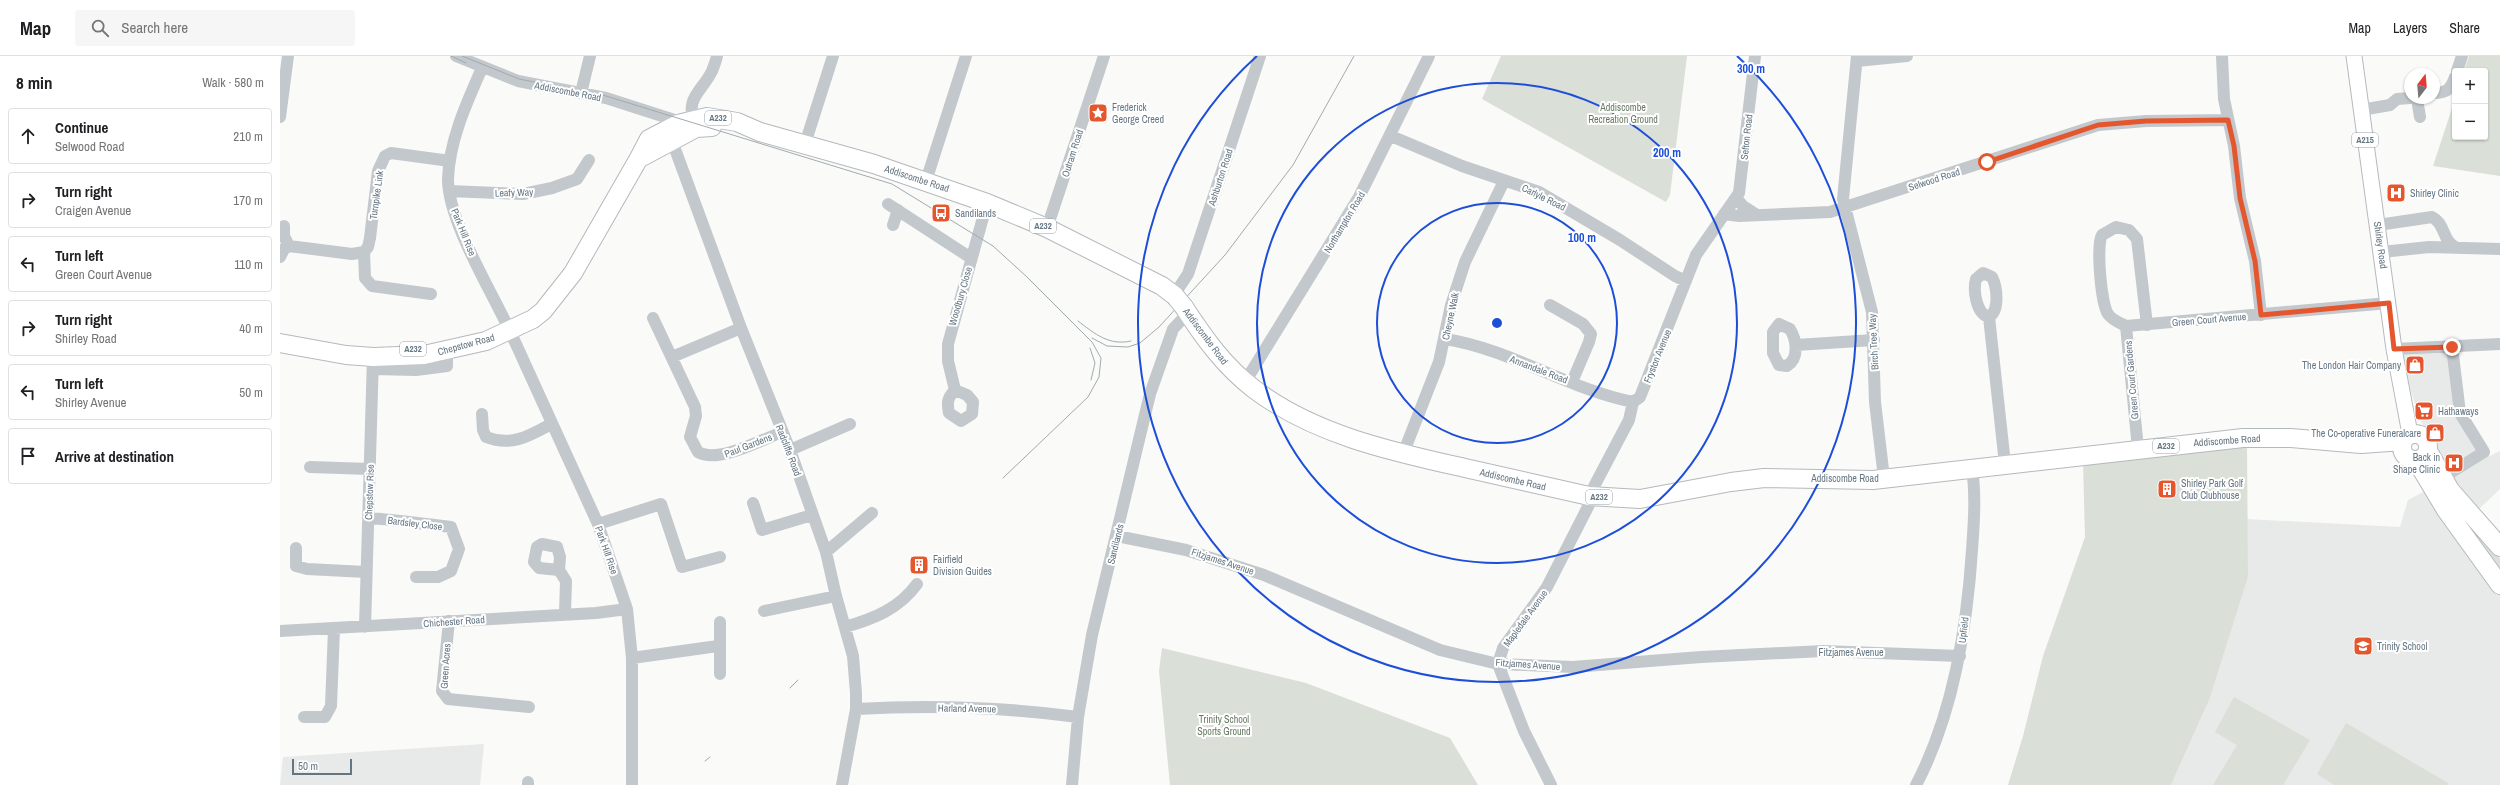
<!DOCTYPE html>
<meta charset="utf-8">
<style>
body{margin:0;font-family:"Archivo Narrow",sans-serif;background:#f6f6f6;color:#202124}
.controls{position:absolute;right:12px;top:12px;display:grid;overflow:hidden;border-radius:4px;box-shadow:0 1px 3px #0004}
.controls button{width:36px;height:36px;display:grid;place-items:center;padding:0;border:0;border-bottom:1px solid #e0e0e0;background:#fff;color:#202124;font:20px sans-serif}
.compass{position:absolute;left:2124px;top:12px;width:36px;height:36px;border-radius:50%;background:#fff;box-shadow:0 1px 3px #0004;rotate:16deg}
.scale{position:absolute;left:12px;bottom:10px;width:60px;box-sizing:border-box;padding-left:4px;border:2px solid #657683;border-top:0;font-size:11px;line-height:14px;white-space:nowrap;color:#657683;-webkit-text-stroke:3px #fff;paint-order:stroke}
.stop{position:absolute;width:12px;height:12px;margin:-9px;border:3px solid #e4572e;border-radius:50%;background:#fff}
.stop.end{background:#e4572e;border-color:#fff;box-shadow:0 1px 4px #0008}
.list{margin:0;padding:0;list-style:none}
h2{display:flex;justify-content:space-between;align-items:center;height:52px;margin:0;padding:0 16px;font-size:17px}
h2 small{font-size:13px;font-weight:400;color:#757577}
.list li{display:grid;grid-template-columns:26px 1fr auto;gap:12px;align-items:center;box-sizing:border-box;height:56px;margin:0 8px 8px;padding:0 8px;border:1px solid #e0e0e0;border-radius:4px}
.list b{display:block;font-size:15px;white-space:nowrap}
.list p{margin:0;font-size:13px;white-space:nowrap;color:#757577}
.list em{font-size:13px;font-style:normal;color:#757577}
.icon{flex:none;width:22px;height:22px;fill:none;stroke:currentColor;stroke-width:2;stroke-linecap:round;stroke-linejoin:round}
.map{position:relative;flex:none;width:2220px;height:729px;overflow:hidden}
header{display:flex;align-items:center;gap:24px;box-sizing:border-box;height:56px;padding:0 20px;background:#fff;border-bottom:1px solid #e0e0e0}
header strong{font-size:19px}
nav{display:flex;gap:22px;margin-inline-start:auto;font-size:14px}
.search{width:280px;height:36px;background:#f6f6f6;display:flex;align-items:center;gap:10px;box-sizing:border-box;padding:0 14px;border-radius:4px;color:#757577;font-size:15px}
main{display:flex}
aside{flex:1;background:#fff}
.map>svg:first-child{display:block}
</style>
<header>
<strong>Map</strong>
<div class="search"><svg class="icon" aria-label="search" viewBox="0 0 24 24"><circle cx="10" cy="10" r="6"/><path d="M15 15l6 6"/></svg>Search here</div>
<nav><a>Map</a><a>Layers</a><a>Share</a></nav>
</header>
<main>
<aside>
<h2>8 min<small>Walk · 580 m</small></h2>
<ul class="list">
<li><svg class="icon" aria-label="ahead" viewBox="0 0 24 24"><path d="M12 20V5M6 11l6-6 6 6"/></svg><div><b>Continue</b><p>Selwood Road</p></div><em>210 m</em></li>
<li><svg class="icon" aria-label="right" viewBox="0 0 24 24"><path d="M7 20v-9h11M14 6l5 5-5 5"/></svg><div><b>Turn right</b><p>Craigen Avenue</p></div><em>170 m</em></li>
<li><svg class="icon" aria-label="left" viewBox="0 0 24 24"><path d="M17 20v-9H6M10 6l-5 5 5 5"/></svg><div><b>Turn left</b><p>Green Court Avenue</p></div><em>110 m</em></li>
<li><svg class="icon" aria-label="right" viewBox="0 0 24 24"><path d="M7 20v-9h11M14 6l5 5-5 5"/></svg><div><b>Turn right</b><p>Shirley Road</p></div><em>40 m</em></li>
<li><svg class="icon" aria-label="left" viewBox="0 0 24 24"><path d="M17 20v-9H6M10 6l-5 5 5 5"/></svg><div><b>Turn left</b><p>Shirley Avenue</p></div><em>50 m</em></li>
<li><svg class="icon" aria-label="arrive" viewBox="0 0 24 24"><path d="M6 21V4h12l-3 4 3 4H6"/></svg><div><b>Arrive at destination</b></div></li>
</ul>
</aside>
<div class="map">
<svg width="2220" height="729" viewBox="0 0 2220 729">
<rect width="100%" height="100%" fill="#fafaf8"/>
<!-- built -->
<path fill="#e8e9e9" d="M 2176,293 L 2182,354 L 2208,401 L 2220,395 L 2220,433 L 2199,453 L 2167,415 L 2141,365 L 2129,330 L 2122,294 Z
M 2149,433 L 2220,538 L 2220,729 L 1891,729 L 1930,642 L 1968,521 L 1967,463 L 2120,471 L 2128,444 Z
M 204,688 L 200,729 L 0,729 L 3,701 Z"/>
<!-- green -->
<path fill="#dadfd7" d="M 1221,0 L 1407,0 L 1390,139 L 1386,146 L 1202,43 Z
M 2189,0 L 2220,0 L 2220,120 L 2153,110 L 2175,43 L 2175,81 L 2205,81 L 2205,15 L 2184,15 Z
M 1967,390 L 1968,521 L 1930,642 L 1891,729 L 1728,729 L 1743,680 L 1763,600 L 1805,481 L 1803,406 Z
M 2166,437 L 2207,484 L 2220,503 L 2220,522 Z
M 882,592 L 1026,627 L 1170,682 L 1198,729 L 890,729 L 879,615 Z
M 1954,641 L 2030,684 L 2003,729 L 1933,729 L 1957,689 L 1935,676 Z
M 2066,667 L 2168,727 L 2167,729 L 2054,729 L 2037,718 Z"/>
<g fill="none" stroke-linecap="round" stroke-linejoin="round">
<defs>
<path id="major" d="M 2074,0 L 2114,293 L 2130,378"/>
<path id="highway" d="M 360,102 L 416,72 L 432,71
M 904,251 C 924,282 945,311 974,333 C 1034,379 1114,396 1185,412 C 1226,421 1268,431 1309,440 L 1360,443 L 1451,426 L 1484,422 L 1593,424 L 1963,382 L 2011,382 L 2081,388 L 2123,385
M 0,287 L 66,299 L 93,301 L 144,299 L 206,285 L 253,263 L 263,255 L 293,217 L 359,102 L 369,83 L 398,68 L 427,61 L 457,66 L 480,76 L 594,108 L 707,147 L 767,172 L 882,230 L 895,240
M2122 391a13 13 0 1 1 26 0a13 13 0 1 1-26 0Z
M 2148,395 L 2170,434 L 2220,491
M 2136,404 L 2166,454 L 2220,529"/>
</defs>
<!-- major casing -->
<use href="#major" stroke="#b5babe" stroke-width="17"/>
<!-- highway casing -->
<use href="#highway" stroke="#b4b9bd" stroke-width="20"/>
<!-- minor -->
<path stroke="#c3c8cc" stroke-width="12" d="M 176,0 L 238,25 L 326,42 L 404,67
M 1577,0 L 1563,143 L 1592,256 L 1595,346 L 1604,422
M 1942,0 L 1944,43 L 1954,90 L 1960,142 L 1975,205 L 1981,259
M 1577,5 L 1627,0
M 202,12 C 187,46 169,85 168,123 C 168,164 208,229 226,267
M 2177,15 L 2182,0
M 301,37 L 310,0
M 2154,37 C 2167,37 2171,33 2175,21
M 2137,43 L 2140,61
M 2081,54 L 2110,49 L 2117,43 L 2130,42
M 0,61 L 8,0
M 416,71 C 403,42 422,36 432,15 C 434,10 436,5 437,0
M 392,79 L 395,93 L 461,272 L 510,394 L 546,496 L 556,540 L 573,600 L 576,637 L 576,653 L 562,729
M 1111,80 L 1182,110 L 1259,136 L 1340,184 L 1395,220 L 1406,225
M 525,88 L 553,0
M 646,125 L 686,0
M 169,135 L 243,138 L 272,132 L 297,123 L 309,104
M 1456,142 L 1463,150 L 1477,159
M 608,148 L 691,202
M 1444,158 L 1459,160 L 1550,156 L 1818,69 L 1866,65 L 1948,64
M 613,169 L 618,154
M 2098,169 L 2152,161 C 2166,168 2162,186 2177,192
M 4,170 L 4,180 L 9,190
M 767,172 L 824,0
M 2102,196 L 2149,191 L 2220,193
M 0,201 L 4,193 L 9,190 L 72,198 L 84,196
M 151,238 L 92,230 L 85,222 L 84,196 L 88,191 L 90,182 L 98,115 L 105,100 L 111,97 L 170,105
M 894,239 L 908,218 L 980,0
M 1270,249 L 1303,268 L 1311,278 L 1309,286 L 1292,326
M 1709,261 C 1720,254 1717,231 1712,221 L 1703,217 L 1696,223 C 1693,234 1696,258 1709,261 L 1725,408
M 373,262 L 415,351 L 416,360 L 410,381 L 418,396 C 438,408 481,384 502,376
M 1499,268 L 1510,273 C 1516,283 1520,302 1507,310 L 1499,309 L 1493,297 L 1493,276 Z
M 1846,270 L 2109,247
M 1846,270 C 1840,267 1832,264 1828,258 C 1821,248 1816,189 1822,179 L 1836,171 L 1849,174 L 1857,183 L 1867,269
M 1846,270 L 1858,393
M 230,275 L 318,468 L 347,553 L 352,602 L 352,729
M 1165,283 C 1230,293 1288,333 1353,346
M 1516,289 L 1594,284
M 2114,293 L 2220,288
M 392,301 L 461,272
M 93,313 L 136,314 L 167,310 L 167,295
M 965,326 L 1079,141 L 1149,0
M 675,334 C 667,342 667,347 669,357 L 681,365 L 692,358 L 693,346 L 687,339 L 675,334 L 668,305 L 668,288 L 707,147
M 1353,346 L 1360,341 L 1416,199 L 1459,137 L 1475,0
M 202,358 L 203,374 L 206,381 C 231,391 249,380 271,368
M 510,394 L 570,368
M 1123,398 L 1159,306 L 1171,249 L 1185,206 L 1224,125
M 30,411 L 90,413
M 2162,422 L 2204,396 L 2180,357 L 2172,291
M 1309,440 L 1349,364 L 1353,346
M 473,447 L 482,474 L 532,459
M 89,462 C 117,464 143,468 171,471 L 179,493 L 171,515 L 158,521 L 136,521
M 318,468 L 381,448 L 402,511 L 440,501
M 837,480 L 906,494 L 984,519 L 1160,594 L 1218,608 L 1293,611 L 1421,601 L 1543,595 L 1680,600
M 16,492 L 16,510 L 27,513 L 86,516
M 546,496 L 592,457
M 279,514 L 259,512 L 254,506 L 257,491 L 262,488 L 277,491 L 280,501 L 279,514 L 286,525 L 285,558
M 484,555 L 556,540
M 169,565 L 162,635 L 168,643 L 249,651
M 440,566 L 440,618
M 85,571 L 93,301
M 565,571 C 593,563 619,553 637,528
M 0,575 L 316,557 L 347,553
M 352,602 L 438,590
M 576,653 C 650,649 724,651 798,661
M 24,661 L 45,661 L 51,650 L 54,573
M 248,729 L 248,726
M 792,729 L 798,661 L 812,579 L 870,338 L 893,273 L 908,257
M 1271,729 L 1244,675 L 1218,608 L 1223,592 L 1267,531 L 1313,441
M 1636,729 C 1673,659 1687,572 1692,494 C 1694,466 1696,440 1692,412"/>
<!-- major -->
<use href="#major" stroke="#fff" stroke-width="15"/>
<!-- highway -->
<use href="#highway" stroke="#fff" stroke-width="18"/>
<!-- tram -->
<path stroke="#a2aab0" stroke-width="1" d="M 171,0 L 186,7
M 182,0 L 239,23 L 326,40 L 612,128 L 713,190 L 747,221 L 812,286 L 821,302 L 819,321 L 808,341 L 723,422
M 259,32 L 300,39
M 798,265 C 815,278 829,290 851,285
M 812,282 L 827,290 L 848,291 L 860,287 L 879,271 L 945,199 L 1013,109 L 1074,0
M 810,292 L 815,307 L 811,324
M 510,632 L 518,624
M 425,705 L 430,701"/>
<defs>
<path id="highway-bridge" d="M 895,240 L 904,251"/>
</defs>
<!-- highway-bridge casing -->
<use href="#highway-bridge" stroke="#b4b9bd" stroke-width="20" stroke-linecap="butt"/>
<!-- highway-bridge -->
<use href="#highway-bridge" stroke="#fff" stroke-width="18"/>
</g>
<g fill="none" stroke-linecap="round" stroke-linejoin="round">
<!-- route -->
<path stroke="#e4572e" stroke-width="5" d="M 1707,106 L 1818,69 L 1866,65 L 1948,64 L 1954,90 L 1960,142 L 1975,205 L 1981,259 L 2109,247 L 2114,293 L 2172,291"/>
</g>
<!-- distance rings -->
<g fill="none" stroke="#1d4ed8" stroke-width="2">
<circle cx="1217" cy="267" r="120"/>
<circle cx="1217" cy="267" r="240"/>
<path d="M1457 0A359 359 0 1 1 977 0"/>
</g>
<!-- icons -->
<defs>
<symbol id="sight-square" viewBox="-11 -11 22 22"><rect x="-9" y="-9" width="18" height="18" rx="4" fill="#e4572e" stroke="#fff"/><path d="M0-6L1.8-2.2L6-1.7L2.9 1.2L3.7 5.4L0 3.3L-3.7 5.4L-2.9 1.2L-6-1.7L-1.8-2.2Z" fill="#fff"/></symbol>
<symbol id="hospital-square" viewBox="-11 -11 22 22"><rect x="-9" y="-9" width="18" height="18" rx="4" fill="#e4572e" stroke="#fff"/><path d="M-5-5h3v3.5h4V-5h3V5h-3V1.5h-4V5h-3Z" fill="#fff"/></symbol>
<symbol id="bus-square" viewBox="-11 -11 22 22"><rect x="-9" y="-9" width="18" height="18" rx="4" fill="#e4572e" stroke="#fff"/><path d="M-5-6H5V4H4V6H2V4H-2V6H-4V4H-5ZM-3.5-4V0h7V-4ZM-3.5 1.2v1.5H-2V1.2ZM2 1.2v1.5H3.5V1.2Z" fill="#fff"/></symbol>
<symbol id="shop-square" viewBox="-11 -11 22 22"><rect x="-9" y="-9" width="18" height="18" rx="4" fill="#e4572e" stroke="#fff"/><path d="M-5-2.5h2.3a2.7 3.5 0 0 1 5.4 0H5L5.5 6h-11ZM-1.5-2.5h3a1.5 2.3 0 0 0-3 0Z" fill="#fff"/></symbol>
<symbol id="supermarket-square" viewBox="-11 -11 22 22"><rect x="-9" y="-9" width="18" height="18" rx="4" fill="#e4572e" stroke="#fff"/><path d="M-6-5.5h2.5l.6 2H6L4.5 2H-2.5L-4.4-4H-6ZM-1.5 3.2a1.3 1.3 0 1 0 .1 0ZM3 3.2a1.3 1.3 0 1 0 .1 0Z" fill="#fff"/></symbol>
<symbol id="building-square" viewBox="-11 -11 22 22"><rect x="-9" y="-9" width="18" height="18" rx="4" fill="#e4572e" stroke="#fff"/><path d="M-4-6H4V6H1V3H-1V6H-4ZM-2.5-4.3h1.7v1.8h-1.7ZM.8-4.3h1.7v1.8H.8ZM-2.5-1h1.7V.8h-1.7ZM.8-1h1.7V.8H.8Z" fill="#fff"/></symbol>
<symbol id="school-square" viewBox="-11 -11 22 22"><rect x="-9" y="-9" width="18" height="18" rx="4" fill="#e4572e" stroke="#fff"/><path d="M0-5L7-2L0 1L-7-2ZM-4 1L0 2.5L4 1V4Q0 6-4 4Z" fill="#fff"/></symbol>
</defs>
<g fill-rule="evenodd">
<use href="#sight-square" x="807" y="46" width="22" height="22"/>
<use href="#hospital-square" x="2105" y="126" width="22" height="22"/>
<use href="#bus-square" x="650" y="146" width="22" height="22"/>
<use href="#shop-square" x="2124" y="298" width="22" height="22"/>
<use href="#supermarket-square" x="2133" y="344" width="22" height="22"/>
<use href="#shop-square" x="2144" y="366" width="22" height="22"/>
<use href="#hospital-square" x="2163" y="396" width="22" height="22"/>
<use href="#building-square" x="1876" y="422" width="22" height="22"/>
<use href="#building-square" x="628" y="498" width="22" height="22"/>
<use href="#school-square" x="2072" y="579" width="22" height="22"/>
</g>
<g text-anchor="middle" stroke-width="4" stroke-linejoin="round" paint-order="stroke">
<!-- shield labels -->
<g fill="#fff" stroke="#939fa8" stroke-width="1">
<rect x="425" y="55" width="26" height="14" rx="3"/>
<rect x="2072" y="77" width="26" height="14" rx="3"/>
<rect x="750" y="163" width="26" height="14" rx="3"/>
<rect x="120" y="286" width="26" height="14" rx="3"/>
<rect x="1873" y="383" width="26" height="14" rx="3"/>
<rect x="1306" y="434" width="26" height="14" rx="3"/>
</g>
<g font-size="9" font-weight="bold" fill="#657683">
<text x="438" y="65">A232</text>
<text x="2085" y="87">A215</text>
<text x="763" y="173">A232</text>
<text x="133" y="296">A232</text>
<text x="1886" y="393">A232</text>
<text x="1319" y="444">A232</text>
</g>
<!-- street labels -->
<g font-size="10" fill="#657683" stroke="#fff">
<text transform="translate(288 35) rotate(11)" y="4">Addiscombe Road</text>
<text transform="translate(1466 81) rotate(-84)" y="4">Sefton Road</text>
<text transform="translate(792 97) rotate(-72)" y="4">Outram Road</text>
<text transform="translate(940 121) rotate(-72)" y="4">Ashburton Road</text>
<text transform="translate(637 122) rotate(18)" y="4">Addiscombe Road</text>
<text transform="translate(1654 123) rotate(-18)" y="4">Selwood Road</text>
<text transform="translate(234 136) rotate(-2)" y="4">Leafy Way</text>
<text transform="translate(96 139) rotate(-82)" y="4">Turnpike Link</text>
<text transform="translate(1264 141) rotate(26)" y="4">Carlyle Road</text>
<text transform="translate(1064 166) rotate(-59)" y="4">Northampton Road</text>
<text transform="translate(184 176) rotate(68)" y="4">Park Hill Rise</text>
<text transform="translate(2101 189) rotate(82)" y="4">Shirley Road</text>
<text transform="translate(680 240) rotate(-74)" y="4">Woodbury Close</text>
<text transform="translate(1170 260) rotate(-78)" y="4">Cheyne Walk</text>
<text transform="translate(1929 263) rotate(-5)" y="4">Green Court Avenue</text>
<text transform="translate(926 280) rotate(53)" y="4">Addiscombe Road</text>
<text transform="translate(1593 286) rotate(-93)" y="4">Birch Tree Way</text>
<text transform="translate(186 288) rotate(-15)" y="4">Chepstow Road</text>
<text transform="translate(1377 300) rotate(-68)" y="4">Fryston Avenue</text>
<text transform="translate(1259 313) rotate(21)" y="4">Annandale Road</text>
<text transform="translate(1851 324) rotate(-95)" y="4">Green Court Gardens</text>
<text transform="translate(1947 384) rotate(-4)" y="4">Addiscombe Road</text>
<text transform="translate(468 389) rotate(-21)" y="4">Paul Gardens</text>
<text transform="translate(509 394) rotate(69)" y="4">Radcliffe Road</text>
<text x="1565" y="426">Addiscombe Road</text>
<text transform="translate(1233 423) rotate(13)" y="4">Addiscombe Road</text>
<text transform="translate(89 436) rotate(-88)" y="4">Chepstow Rise</text>
<text transform="translate(135 467) rotate(7)" y="4">Bardsley Close</text>
<text transform="translate(835 488) rotate(-76)" y="4">Sandilands</text>
<text transform="translate(327 494) rotate(71)" y="4">Park Hill Rise</text>
<text transform="translate(943 505) rotate(18)" y="4">Fitzjames Avenue</text>
<text transform="translate(1245 562) rotate(-54)" y="4">Mapledale Avenue</text>
<text transform="translate(174 565) rotate(-4)" y="4">Chichester Road</text>
<text transform="translate(1683 574) rotate(-83)" y="4">Upfield</text>
<text x="1571" y="600">Fitzjames Avenue</text>
<text transform="translate(1248 608) rotate(4)" y="4">Fitzjames Avenue</text>
<text transform="translate(165 610) rotate(-86)" y="4">Green Acres</text>
<text transform="translate(687 652) rotate(1)" y="4">Harland Avenue</text>
</g>
<!-- poi labels -->
<g font-size="10" fill="#657683" stroke="#fff" text-anchor="start">
<text x="832" y="55">Frederick<tspan x="832" dy="12">George Creed</tspan></text>
<text x="2130" y="141">Shirley Clinic</text>
<text x="675" y="161">Sandilands</text>
<text x="2121" y="313" text-anchor="end">The London Hair Company</text>
<text x="2158" y="359">Hathaways</text>
<text x="2141" y="381" text-anchor="end">The Co-operative Funeralcare</text>
<text x="2160" y="405" text-anchor="end">Back in<tspan x="2160" dy="12">Shape Clinic</tspan></text>
<text x="1901" y="431">Shirley Park Golf<tspan x="1901" dy="12">Club Clubhouse</tspan></text>
<text x="653" y="507">Fairfield<tspan x="653" dy="12">Division Guides</tspan></text>
<text x="2097" y="594">Trinity School</text>
</g>
<!-- park labels -->
<g font-size="10" fill="#687a64" stroke="#fff">
<text x="1343" y="55">Addiscombe<tspan x="1343" dy="12">Recreation Ground</tspan></text>
<text x="944" y="667">Trinity School<tspan x="944" dy="12">Sports Ground</tspan></text>
</g>
</g>
<circle cx="1217" cy="267" r="6" fill="#1d4ed8" stroke="#fff" stroke-width="2"/>
<g font-size="12" text-anchor="middle" font-weight="bold" fill="#1d4ed8" stroke="#fff" stroke-width="4" stroke-linejoin="round" paint-order="stroke">
<text x="1471" y="17">300 m</text>
<text x="1387" y="101">200 m</text>
<text x="1302" y="186">100 m</text>
</g>
</svg>
<div class="controls">
<button>+</button>
<button>−</button>
</div>
<svg class="compass" viewBox="-18 -18 36 36"><path d="M0-13l5 13h-10z" fill="#e53935"/><path d="M0 13l5-13h-10z" fill="#757577"/></svg>
<div class="scale">50 m</div>
<div class="stop" style="left:1707px;top:106px"></div>
<div class="stop end" style="left:2172px;top:291px"></div>
</div>
</main>
